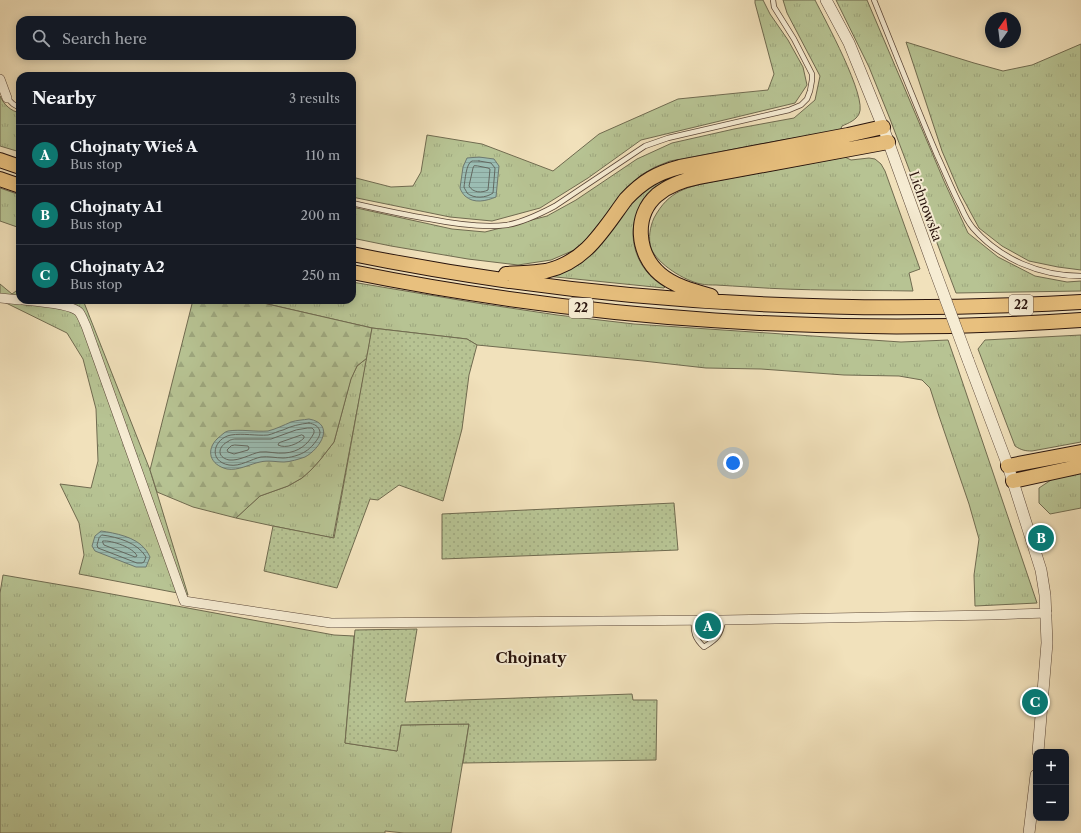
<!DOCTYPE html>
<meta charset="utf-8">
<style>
body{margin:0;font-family:"Libre Caslon Text",serif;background:#20242c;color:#f1f3f6}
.controls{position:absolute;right:12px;bottom:12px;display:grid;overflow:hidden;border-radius:8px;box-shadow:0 2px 10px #0003}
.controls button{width:36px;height:36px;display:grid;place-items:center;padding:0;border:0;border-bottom:1px solid #363941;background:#171b24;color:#f1f3f6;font:20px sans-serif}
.compass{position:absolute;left:985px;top:12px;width:36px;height:36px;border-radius:50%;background:#171b24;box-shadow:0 2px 10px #0003;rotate:14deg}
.you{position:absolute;left:733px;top:463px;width:14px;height:14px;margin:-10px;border:3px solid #fff;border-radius:50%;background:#1a73e8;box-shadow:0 0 0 6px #1a73e833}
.badge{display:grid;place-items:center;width:26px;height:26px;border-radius:50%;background:#0f766e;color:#fff;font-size:13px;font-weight:700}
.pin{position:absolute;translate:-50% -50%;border:2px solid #fff;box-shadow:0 1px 4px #0006}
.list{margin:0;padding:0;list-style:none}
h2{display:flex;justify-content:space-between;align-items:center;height:52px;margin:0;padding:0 16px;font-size:17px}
h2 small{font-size:13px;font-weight:400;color:#9ea1a6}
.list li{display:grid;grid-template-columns:26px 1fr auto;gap:12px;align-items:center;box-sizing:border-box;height:60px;padding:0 16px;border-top:1px solid #363941}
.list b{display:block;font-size:15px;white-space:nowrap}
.list p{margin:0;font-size:13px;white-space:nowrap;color:#9ea1a6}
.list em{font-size:13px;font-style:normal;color:#9ea1a6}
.icon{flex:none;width:22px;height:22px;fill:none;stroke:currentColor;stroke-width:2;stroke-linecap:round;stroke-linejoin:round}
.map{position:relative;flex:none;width:1081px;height:833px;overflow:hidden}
.search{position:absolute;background:#171b24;box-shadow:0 2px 10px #0003;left:16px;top:16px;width:340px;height:44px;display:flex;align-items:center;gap:10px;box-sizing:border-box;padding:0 14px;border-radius:12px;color:#9ea1a6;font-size:15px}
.panel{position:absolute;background:#171b24;box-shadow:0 2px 10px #0003;left:16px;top:72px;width:340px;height:232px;border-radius:12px}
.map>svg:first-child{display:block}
</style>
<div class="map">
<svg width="1081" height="833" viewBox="0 0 1081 833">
<defs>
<pattern id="grass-tufts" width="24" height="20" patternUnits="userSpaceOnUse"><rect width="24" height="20" fill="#b7c393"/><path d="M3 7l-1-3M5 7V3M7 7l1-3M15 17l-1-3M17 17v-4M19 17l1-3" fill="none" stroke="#9da77e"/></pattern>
<pattern id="forest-firs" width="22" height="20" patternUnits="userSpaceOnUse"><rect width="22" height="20" fill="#b7c393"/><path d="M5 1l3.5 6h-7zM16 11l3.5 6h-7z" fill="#9da77e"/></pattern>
<pattern id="park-dots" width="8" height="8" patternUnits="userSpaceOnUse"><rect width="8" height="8" fill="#b7c393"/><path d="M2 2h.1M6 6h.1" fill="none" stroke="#9da77e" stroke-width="1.8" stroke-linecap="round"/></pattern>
<pattern id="water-rules" width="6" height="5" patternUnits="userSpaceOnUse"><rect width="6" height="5" fill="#9bbdb3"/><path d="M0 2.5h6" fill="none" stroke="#86a299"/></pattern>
</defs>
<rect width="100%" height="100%" fill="#f1e1bb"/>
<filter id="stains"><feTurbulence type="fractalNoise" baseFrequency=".005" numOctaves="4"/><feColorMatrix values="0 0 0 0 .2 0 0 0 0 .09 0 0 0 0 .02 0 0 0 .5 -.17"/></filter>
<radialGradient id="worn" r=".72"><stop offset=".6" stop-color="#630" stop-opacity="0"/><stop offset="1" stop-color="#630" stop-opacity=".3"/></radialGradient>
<!-- grass -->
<path fill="url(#grass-tufts)" stroke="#706b50" d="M 755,0 L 763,0 L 770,14 L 788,40 L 803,67 L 807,85 L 795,103 L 641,140 L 588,178 L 540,208 L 492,221 L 450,217 L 352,197 L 352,177 L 391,187 L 413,186 L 421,172 L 427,135 L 482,144 L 553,171 L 599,134 L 678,99 L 768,90 L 774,74 L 755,3 Z
M 783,0 L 815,0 C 824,18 868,98 859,114 C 856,120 849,123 842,126 L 840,131 L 782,140 L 681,159 L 670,161 L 655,167 L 641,175 L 628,187 L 579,248 L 551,260 L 518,265 L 468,259 L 391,246 L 352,238 L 352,207 L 452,229 L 485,232 L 547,216 L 576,200 L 637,159 L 672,143 L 734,129 L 794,118 L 815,100 L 820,76 L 787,13 Z
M 836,0 L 867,0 L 944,181 L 968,233 L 998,257 L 1035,276 L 1067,282 L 1081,281 L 1081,291 L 956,293 L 890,119 L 869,67 Z
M 906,42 L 974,63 L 1003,71 L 1032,65 L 1081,44 L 1081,270 L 1058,267 L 1029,261 L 1002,246 L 979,228 L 959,191 L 942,151 Z
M 0,96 C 4,105 11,111 20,113 L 20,152 L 0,146 Z
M 825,145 L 825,147 L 702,172 L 645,200 C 622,228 634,270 665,287 L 664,288 L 546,276 L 639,192 L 664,177 Z
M 845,157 L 851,160 L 869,158 L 875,159 L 881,164 L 885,171 L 920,269 L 909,273 L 913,291 C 858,290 804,291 749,287 C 738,286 727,286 716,285 C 711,285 706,285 701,284 C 685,281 657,264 651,248 C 648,238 650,227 654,218 C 669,190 687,187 716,181 Z
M 0,188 L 20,195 L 20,228 L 0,221 Z
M 352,282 L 477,303 L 557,315 L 634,324 L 901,342 L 948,340 L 956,363 L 1037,603 L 975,606 L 974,575 L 979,539 L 969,504 L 939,416 L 930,388 L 922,380 L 899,376 L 844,375 L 761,369 L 706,368 L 643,361 L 477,345 L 467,339 L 372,328 L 250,300 L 352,300 Z
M 0,284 L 12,294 L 20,288 L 20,300 L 83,300 L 150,470 L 188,595 L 79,574 L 84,555 L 79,523 L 60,484 L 91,488 L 98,461 L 96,409 L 83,359 L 67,333 L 0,300 Z
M 1081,335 L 1081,442 L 1032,451 C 1025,451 1021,450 1015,446 L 978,349 L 985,340 Z
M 367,358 L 333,538 L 273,526 L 236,518 L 260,496 L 288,486 L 302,478 L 311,470 L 320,460 L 334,442 L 351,378 L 357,366 Z
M 1081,473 L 1081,508 L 1050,514 L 1039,503 L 1039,488 L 1054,478 Z
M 3,575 L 79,588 L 334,635 L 354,636 L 345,743 L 397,751 L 401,725 L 469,724 L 451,833 L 404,833 L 385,831 L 385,833 L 0,833 L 0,593 Z"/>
<!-- forest -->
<path fill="url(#forest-firs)" stroke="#706b50" d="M 193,300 L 250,300 L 372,328 L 367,358 L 357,366 L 351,379 L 334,442 L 320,460 L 311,470 L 302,478 L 288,486 L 260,496 L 236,518 L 193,507 L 157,492 L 150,470 Z"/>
<!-- park -->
<path fill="url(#park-dots)" stroke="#706b50" d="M 372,328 L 467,339 L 477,345 L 469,375 L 462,429 L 443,501 L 399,485 L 378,500 L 370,499 L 337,588 L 264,571 L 273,526 L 334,538 Z
M 674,503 L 678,550 L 442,559 L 442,514 Z
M 417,629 L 405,702 L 632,694 L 633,700 L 657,700 L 656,760 L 463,763 L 469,724 L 401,725 L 397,751 L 345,743 L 355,630 Z"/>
<!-- water -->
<path fill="url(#water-rules)" stroke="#6d7970" d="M 479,157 L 494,159 L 499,166 L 496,197 C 486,201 474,204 465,196 C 463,194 461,191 460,188 L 463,167 L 467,158 Z
M 309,419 C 336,424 320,449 305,457 C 299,459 290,462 284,462 C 276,462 268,460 260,462 C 250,464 238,471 227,469 C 210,465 205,450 218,438 C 222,435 224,432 228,431 C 241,429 255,432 268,431 C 276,429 284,425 291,422 C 297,420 303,420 309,419 Z
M 101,531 C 115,533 136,537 145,549 C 147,551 149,555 150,557 L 146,567 L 136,567 L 95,551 L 92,546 L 95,536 Z"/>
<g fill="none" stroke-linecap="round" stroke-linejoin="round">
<!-- shore -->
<path stroke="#626860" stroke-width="1" d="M 479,161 L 491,163 L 495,168 L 493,193 C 486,198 474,199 467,193 C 467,192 464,188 464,187 C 465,181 466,163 472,161 C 474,161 476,161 479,161 Z
M 478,166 L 488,168 L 490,169 L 488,190 C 482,193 473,193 469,186 L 473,168 L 474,166 Z
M 309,423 C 314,424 319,426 320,432 C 320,437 316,441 313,445 C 311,447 308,450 306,451 C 301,455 289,458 283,458 C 276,458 268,456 261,457 C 251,459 240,467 229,465 C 207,461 214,438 231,435 C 243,433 256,436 268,435 C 273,434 278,431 283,430 C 291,426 300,424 309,423 Z
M 308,428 L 312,428 L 314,430 L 314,433 C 308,445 298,452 285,453 C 276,454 268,451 260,452 C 250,454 240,461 229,460 C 216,457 218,446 229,441 C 229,440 234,439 235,439 L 271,439 L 296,430 Z
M 302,435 L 304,436 L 304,438 C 298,444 286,449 278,445 L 279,443 Z
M 235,445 L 248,446 L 249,448 L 248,450 L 234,454 L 228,452 L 227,450 L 231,446 Z
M 102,535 C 118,537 138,543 146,557 L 144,562 L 142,563 L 137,563 L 98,548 L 97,545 L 99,538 Z
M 103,541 C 112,540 134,548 137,556 L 135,557 L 104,545 L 103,543 Z"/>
<defs>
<path id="service" d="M 874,0 C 895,52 915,103 937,155 C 945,172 952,190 961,207 C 964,214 968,222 973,228 C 1000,259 1040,276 1081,276
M 7,98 L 13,104 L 20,108
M 352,203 C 378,209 404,215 430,219 C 455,224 482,228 507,225 C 524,222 540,214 555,206 L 645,146 L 668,138 L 789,110 L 801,105 L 807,99 L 810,91 L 812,80 L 812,74 L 794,39 L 774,7 L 773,0
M 694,620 C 693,632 695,639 704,647 C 717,639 721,635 723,620"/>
<path id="minor" d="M 0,79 L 7,98
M 0,298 L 20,300
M 23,300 C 34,301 72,304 79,312 C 82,316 84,322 86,326 L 184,601 L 331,623 L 723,620 L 991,615 L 1047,613"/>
<path id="tertiary" d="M 826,0 L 849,43 L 883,127 L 935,271
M 968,360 L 1008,466 L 1041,570 L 1045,595 L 1047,643 L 1038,752
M 1029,833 L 1036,775"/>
<path id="primary" d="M 0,160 L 20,167
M 0,179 L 20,186
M 352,254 C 592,303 837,316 1081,302
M 352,272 C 590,320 839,337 1081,320
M 506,274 C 519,273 533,273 546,271 C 586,262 603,230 626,199 C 643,181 657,173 680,167 L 848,135 L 883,127
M 711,296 C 693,291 674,286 660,274 C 637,254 633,216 657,195 C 669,185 684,180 699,177 L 888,142
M 1008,466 L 1081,452
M 1013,481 L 1081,466"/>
</defs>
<!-- service casing -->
<use href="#service" stroke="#5a4638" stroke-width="6"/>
<!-- minor casing -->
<use href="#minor" stroke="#5a4638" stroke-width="10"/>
<!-- tertiary casing -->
<use href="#tertiary" stroke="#5a4638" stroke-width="12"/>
<!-- primary casing -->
<use href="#primary" stroke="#28130c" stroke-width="16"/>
<!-- service -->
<use href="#service" stroke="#f6ecd3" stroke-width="4.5"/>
<!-- minor -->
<use href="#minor" stroke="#f6ecd3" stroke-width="9"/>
<!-- tertiary -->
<use href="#tertiary" stroke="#f6ecd3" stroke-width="11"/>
<!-- primary -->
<use href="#primary" stroke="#e8c07e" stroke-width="14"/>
<defs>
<path id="tertiary-bridge" d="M 935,271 L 968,360"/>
</defs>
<!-- tertiary-bridge casing -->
<use href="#tertiary-bridge" stroke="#5a4638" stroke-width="12" stroke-linecap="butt"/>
<!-- tertiary-bridge -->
<use href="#tertiary-bridge" stroke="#f6ecd3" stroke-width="11"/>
</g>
<g text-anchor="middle" stroke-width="4" stroke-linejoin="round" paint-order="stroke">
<!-- shield labels -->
<g fill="#f6ecd3" stroke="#665448" stroke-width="1">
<rect x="1009" y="295" width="24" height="20" rx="3"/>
<rect x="569" y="298" width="24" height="20" rx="3"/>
</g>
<g font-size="12" font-weight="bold" fill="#28130c">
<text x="1021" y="309">22</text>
<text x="581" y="312">22</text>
</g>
<!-- street labels -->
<g font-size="13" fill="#28130c" stroke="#f6ecd3">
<text transform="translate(926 206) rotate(70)" y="5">Lichnowska</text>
</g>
<!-- quarter labels -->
<g font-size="15" font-weight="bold" fill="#28130c" stroke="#f6ecd3">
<text x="531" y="663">Chojnaty</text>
</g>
</g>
<rect width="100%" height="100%" filter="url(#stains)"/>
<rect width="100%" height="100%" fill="url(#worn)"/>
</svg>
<div class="controls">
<button>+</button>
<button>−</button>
</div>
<svg class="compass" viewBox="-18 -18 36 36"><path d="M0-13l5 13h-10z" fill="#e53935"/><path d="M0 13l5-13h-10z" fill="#9ea1a6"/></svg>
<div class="you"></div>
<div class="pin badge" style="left:708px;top:626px">A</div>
<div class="pin badge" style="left:1041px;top:538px">B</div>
<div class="pin badge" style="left:1035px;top:702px">C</div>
<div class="search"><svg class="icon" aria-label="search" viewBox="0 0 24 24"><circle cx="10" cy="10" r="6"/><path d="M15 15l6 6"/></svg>Search here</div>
<section class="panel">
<h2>Nearby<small>3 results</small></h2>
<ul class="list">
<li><span class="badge">A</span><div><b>Chojnaty Wieś A</b><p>Bus stop</p></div><em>110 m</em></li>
<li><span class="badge">B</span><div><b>Chojnaty A1</b><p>Bus stop</p></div><em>200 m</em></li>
<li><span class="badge">C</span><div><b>Chojnaty A2</b><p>Bus stop</p></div><em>250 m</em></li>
</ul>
</section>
</div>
